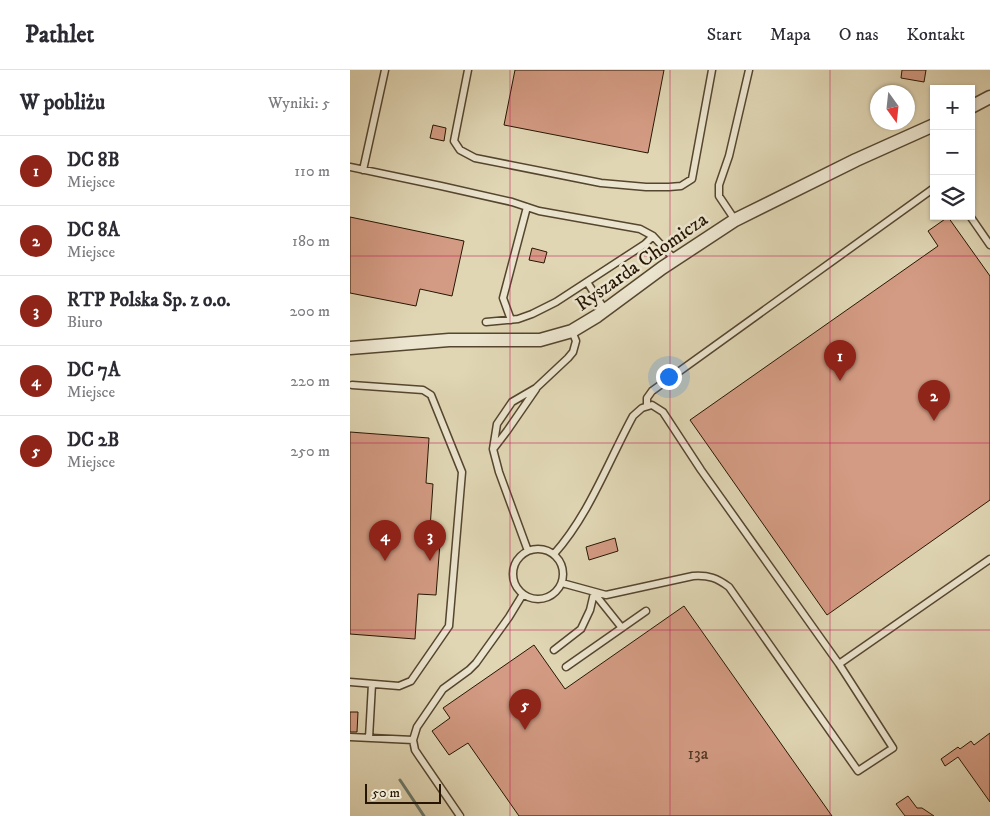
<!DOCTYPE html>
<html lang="pl">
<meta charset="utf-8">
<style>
body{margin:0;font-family:"IM FELL DW Pica",serif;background:#f7f7f7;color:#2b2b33}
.controls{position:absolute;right:15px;top:15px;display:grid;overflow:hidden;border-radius:0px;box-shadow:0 1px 4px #0004}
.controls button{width:45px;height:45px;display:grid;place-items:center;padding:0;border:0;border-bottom:1px solid #e1e1e2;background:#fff;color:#2b2b33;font:25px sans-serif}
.compass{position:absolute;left:520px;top:15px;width:45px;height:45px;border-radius:50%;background:#fff;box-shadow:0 1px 4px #0004;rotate:165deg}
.scale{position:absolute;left:15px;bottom:12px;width:76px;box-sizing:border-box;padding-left:5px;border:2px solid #271603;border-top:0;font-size:14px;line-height:18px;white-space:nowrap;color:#271603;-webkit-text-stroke:4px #ebe4ce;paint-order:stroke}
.you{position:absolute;left:318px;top:306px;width:18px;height:18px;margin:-12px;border:4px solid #fff;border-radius:50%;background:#1a73e8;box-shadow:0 0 0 8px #1a73e833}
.badge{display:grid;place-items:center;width:32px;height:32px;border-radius:50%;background:#8f2418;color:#fff;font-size:16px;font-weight:700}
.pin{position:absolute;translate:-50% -41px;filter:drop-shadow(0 1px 2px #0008)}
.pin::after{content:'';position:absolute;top:26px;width:18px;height:15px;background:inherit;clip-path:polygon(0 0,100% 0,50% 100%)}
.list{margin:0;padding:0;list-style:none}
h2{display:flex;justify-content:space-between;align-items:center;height:65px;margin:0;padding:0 20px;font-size:21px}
h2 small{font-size:16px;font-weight:400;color:#7c7c81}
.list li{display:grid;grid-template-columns:32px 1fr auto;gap:15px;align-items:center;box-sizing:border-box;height:70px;padding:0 20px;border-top:1px solid #e1e1e2}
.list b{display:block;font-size:19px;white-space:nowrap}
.list p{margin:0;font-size:16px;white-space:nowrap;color:#7c7c81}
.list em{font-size:16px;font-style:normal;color:#7c7c81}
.icon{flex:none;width:28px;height:28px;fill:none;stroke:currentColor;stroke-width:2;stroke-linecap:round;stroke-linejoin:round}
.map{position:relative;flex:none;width:640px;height:746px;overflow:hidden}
header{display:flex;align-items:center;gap:30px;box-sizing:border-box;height:70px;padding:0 25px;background:#fff;border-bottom:1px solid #e1e1e2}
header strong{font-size:24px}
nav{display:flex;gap:28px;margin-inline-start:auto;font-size:18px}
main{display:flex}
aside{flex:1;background:#fff}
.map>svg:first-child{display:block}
</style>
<header>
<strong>Pathlet</strong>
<nav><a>Start</a><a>Mapa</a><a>O nas</a><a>Kontakt</a></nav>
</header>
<main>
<aside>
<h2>W pobliżu<small>Wyniki: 5</small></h2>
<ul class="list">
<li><span class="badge">1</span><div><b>DC 8B</b><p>Miejsce</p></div><em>110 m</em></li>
<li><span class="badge">2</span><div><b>DC 8A</b><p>Miejsce</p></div><em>180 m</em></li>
<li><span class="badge">3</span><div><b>RTP Polska Sp. z o.o.</b><p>Biuro</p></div><em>200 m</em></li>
<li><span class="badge">4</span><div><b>DC 7A</b><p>Miejsce</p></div><em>220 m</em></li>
<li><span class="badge">5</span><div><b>DC 2B</b><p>Miejsce</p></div><em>250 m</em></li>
</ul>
</aside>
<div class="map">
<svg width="640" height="746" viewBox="0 0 640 746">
<rect width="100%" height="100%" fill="#e0d6b4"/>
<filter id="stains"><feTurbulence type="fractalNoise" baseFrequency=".004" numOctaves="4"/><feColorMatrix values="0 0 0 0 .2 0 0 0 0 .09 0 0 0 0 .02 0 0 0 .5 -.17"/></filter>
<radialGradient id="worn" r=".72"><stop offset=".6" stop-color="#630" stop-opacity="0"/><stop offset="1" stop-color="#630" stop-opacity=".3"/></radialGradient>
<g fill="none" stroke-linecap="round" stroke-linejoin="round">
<!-- stream -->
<path stroke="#68786a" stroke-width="3" d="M 50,710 L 74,746"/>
</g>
<!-- building -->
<path fill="#d39b83" stroke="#271603" d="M 165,0 L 314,0 L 298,83 L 154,55 Z
M 552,0 L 576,0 L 574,12 L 551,8 Z
M 83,55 L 96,58 L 94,71 L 80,68 Z
M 0,147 L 114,171 L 102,226 L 70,219 L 66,236 L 0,223 Z
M 598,147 L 640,206 L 640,430 L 477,545 L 340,350 L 588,176 L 578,161 Z
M 182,178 L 197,182 L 194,193 L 179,190 Z
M 0,362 L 79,368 L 76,413 L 83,414 L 80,459 L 91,460 L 86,525 L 68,524 L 65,569 L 0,564 Z
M 265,468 L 268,481 L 239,490 L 236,477 Z
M 334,536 L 482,746 L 169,746 L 118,673 L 99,685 L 82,661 L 100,648 L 93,638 L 184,575 L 215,619 Z
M 0,642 L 8,642 L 7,662 L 0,662 Z
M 640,663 L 640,732 L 608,687 L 595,696 L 591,689 L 608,677 L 610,679 L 621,671 L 624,675 Z
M 558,726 L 567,738 L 572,738 L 584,746 L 555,746 L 546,734 Z"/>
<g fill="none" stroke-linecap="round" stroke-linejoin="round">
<defs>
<path id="lane" d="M 118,0 L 104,71 L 110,80 L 125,88 L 251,113 L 296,117 L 319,117 L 331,116 L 342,109 L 362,0
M 0,97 L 91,116 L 162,132 L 189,141 L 290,159 L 303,166 L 325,190
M 13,100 L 35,0
M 620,146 L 640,175
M 385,150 L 369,126 L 369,115 L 379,86 L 399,0
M 237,212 L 255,240
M 161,250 L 153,228 L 177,137
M 136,252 L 168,249 L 182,244 L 206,232 L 295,174 L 303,166
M 297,336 L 297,328 L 302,321 L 584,118
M 144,378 L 157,361 L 186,319
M163 504a25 25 0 1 1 50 0a25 25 0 1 1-50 0Z
M 178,481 L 149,402 L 143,379 L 147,354 L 162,332 L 186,318 L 218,288 L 223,282 L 226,271 L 222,261
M 204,484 C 239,445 258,392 283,346 L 292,338 L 302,335 L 313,342 L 351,400 L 489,594 L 543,678 L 508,701 L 379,517 C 367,508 359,505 343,506 L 256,525 L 212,513
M 244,523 L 272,558
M 204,580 L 231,559 L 240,540 L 244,523
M 489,594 L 640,489
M 216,597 L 296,541
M 0,612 L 49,616 L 61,611 L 99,556 L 112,402 L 81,325 L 73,320 L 2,315
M 0,667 L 63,670 L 67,657 L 93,619 L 119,600 L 126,593 L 159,547 L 173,524
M 19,668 L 22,614
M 63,670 L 65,680 L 69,686 L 110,746"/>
<path id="street" d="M 621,37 L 640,27
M 0,278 L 99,270 L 190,270 L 222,261 L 247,246 L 312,198 L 385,150 L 506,90 L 584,55"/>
</defs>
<!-- lane casing -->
<use href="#lane" stroke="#55462f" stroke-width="9"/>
<!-- street casing -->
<use href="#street" stroke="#55462f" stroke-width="15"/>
<!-- lane -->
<use href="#lane" stroke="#ebe4ce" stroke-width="6"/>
<!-- street -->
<use href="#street" stroke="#ebe4ce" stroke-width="12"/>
</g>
<!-- grid -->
<path fill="none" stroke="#c2185b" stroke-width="1" stroke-opacity="0.55" d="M 160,0 L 160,746M 320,0 L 320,746M 480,0 L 480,746M 0,186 L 640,186M 0,373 L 640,373M 0,560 L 640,560"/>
<g text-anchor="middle" stroke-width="5" stroke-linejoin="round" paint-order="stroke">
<!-- number labels -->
<g font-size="18" fill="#523723">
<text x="348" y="689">13a</text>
</g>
<!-- street labels -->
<g font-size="20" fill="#271603" stroke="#ebe4ce">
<text transform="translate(291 191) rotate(-35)" y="7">Ryszarda Chomicza</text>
</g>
</g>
<rect width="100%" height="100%" filter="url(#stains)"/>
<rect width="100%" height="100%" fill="url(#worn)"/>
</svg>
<div class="controls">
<button>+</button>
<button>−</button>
<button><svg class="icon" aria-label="layers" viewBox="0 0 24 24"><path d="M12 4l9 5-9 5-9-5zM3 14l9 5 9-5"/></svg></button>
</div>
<svg class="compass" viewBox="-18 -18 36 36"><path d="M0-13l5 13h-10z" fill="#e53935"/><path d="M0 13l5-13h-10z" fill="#7c7c81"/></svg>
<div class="scale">50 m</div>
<div class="you"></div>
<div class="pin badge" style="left:490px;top:311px">1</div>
<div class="pin badge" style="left:584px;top:351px">2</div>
<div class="pin badge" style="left:80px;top:491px">3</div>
<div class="pin badge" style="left:35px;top:491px">4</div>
<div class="pin badge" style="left:175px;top:660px">5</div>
</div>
</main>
